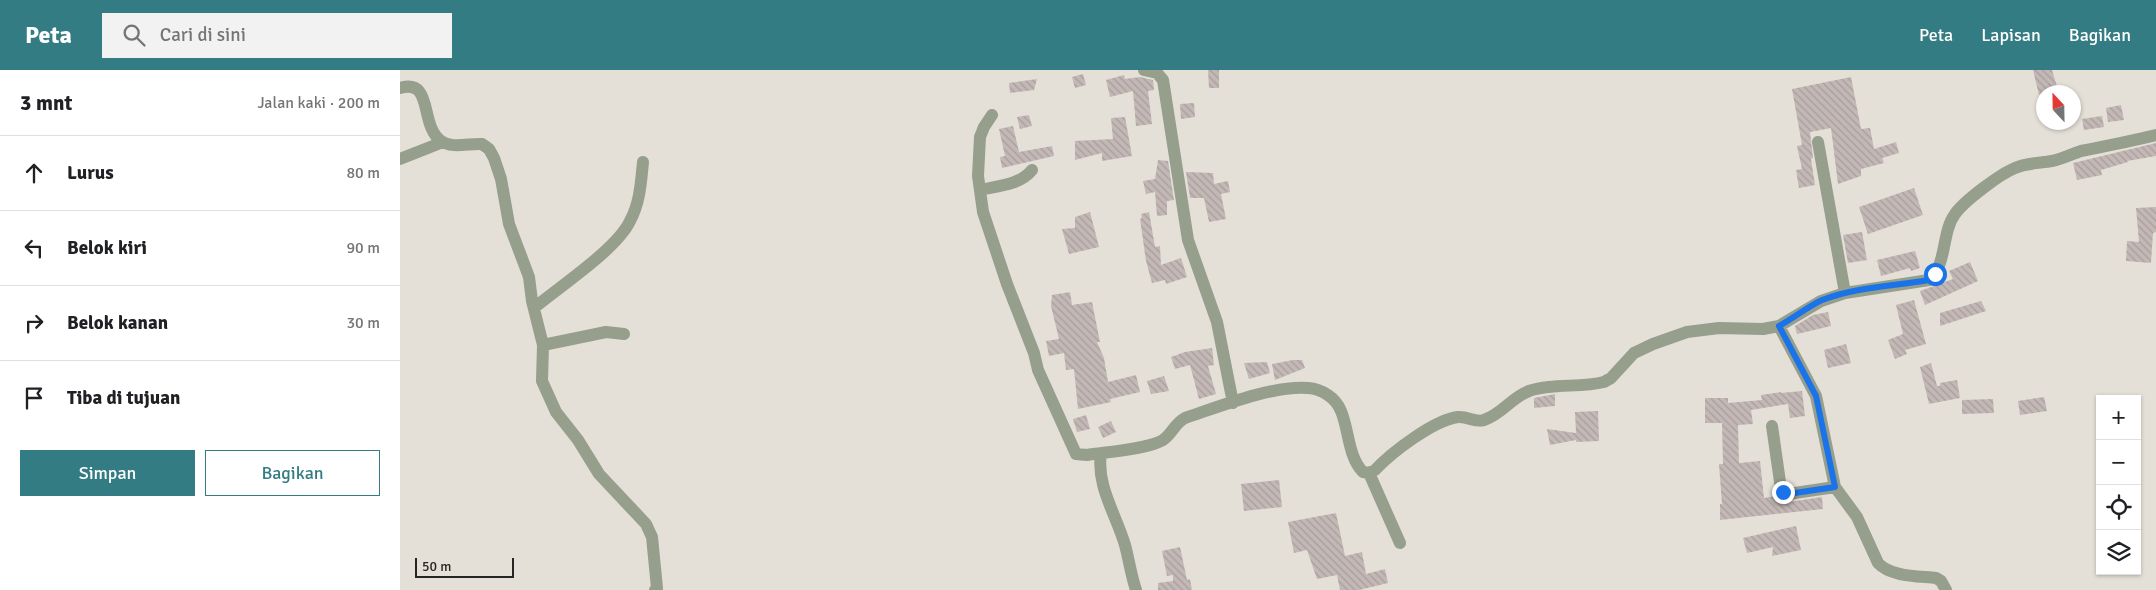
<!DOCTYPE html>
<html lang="id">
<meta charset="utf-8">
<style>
body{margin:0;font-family:Signika,sans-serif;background:#f2f2f2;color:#202124}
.controls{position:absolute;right:15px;bottom:15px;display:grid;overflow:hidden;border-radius:0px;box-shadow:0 1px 4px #0004}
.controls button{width:45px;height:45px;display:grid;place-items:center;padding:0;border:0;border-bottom:1px solid #e0e0e0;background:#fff;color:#202124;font:25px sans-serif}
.compass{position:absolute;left:1636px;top:15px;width:45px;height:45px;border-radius:50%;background:#fff;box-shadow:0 1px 4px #0004;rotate:338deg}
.scale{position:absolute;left:15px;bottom:12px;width:99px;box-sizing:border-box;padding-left:5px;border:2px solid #262522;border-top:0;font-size:14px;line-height:18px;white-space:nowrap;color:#262522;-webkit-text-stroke:4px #e4e0d7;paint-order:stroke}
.stop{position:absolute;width:15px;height:15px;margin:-11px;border:4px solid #1a73e8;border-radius:50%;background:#fff}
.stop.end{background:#1a73e8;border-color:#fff;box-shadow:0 1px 5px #0008}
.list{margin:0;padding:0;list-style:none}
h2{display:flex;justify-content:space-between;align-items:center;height:65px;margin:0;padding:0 20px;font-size:21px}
h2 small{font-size:16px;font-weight:400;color:#757577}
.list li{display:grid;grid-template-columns:32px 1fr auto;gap:15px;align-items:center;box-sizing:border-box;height:75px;padding:0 20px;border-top:1px solid #e0e0e0}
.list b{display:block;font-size:19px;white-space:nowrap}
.list em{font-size:16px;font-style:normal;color:#757577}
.actions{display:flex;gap:10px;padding:15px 20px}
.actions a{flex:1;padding:11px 0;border:1px solid #347c83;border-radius:0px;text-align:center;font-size:18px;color:#347c83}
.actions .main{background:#347c83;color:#fff}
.icon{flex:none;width:28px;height:28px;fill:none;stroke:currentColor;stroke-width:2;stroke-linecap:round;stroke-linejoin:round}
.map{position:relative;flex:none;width:1756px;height:520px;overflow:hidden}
header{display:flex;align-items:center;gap:30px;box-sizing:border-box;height:70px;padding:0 25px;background:#347c83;color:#fff}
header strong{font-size:24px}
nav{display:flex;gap:28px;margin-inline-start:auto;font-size:18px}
.search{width:350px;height:45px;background:#f2f2f2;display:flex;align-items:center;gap:12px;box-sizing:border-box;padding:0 18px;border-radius:0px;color:#757577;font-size:19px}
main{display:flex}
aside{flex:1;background:#fff}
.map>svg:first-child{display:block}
</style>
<header>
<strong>Peta</strong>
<div class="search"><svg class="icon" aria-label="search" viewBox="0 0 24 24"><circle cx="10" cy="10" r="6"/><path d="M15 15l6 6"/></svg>Cari di sini</div>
<nav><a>Peta</a><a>Lapisan</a><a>Bagikan</a></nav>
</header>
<main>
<aside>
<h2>3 mnt<small>Jalan kaki · 200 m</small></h2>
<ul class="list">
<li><svg class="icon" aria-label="ahead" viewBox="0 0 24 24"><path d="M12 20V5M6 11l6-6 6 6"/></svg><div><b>Lurus</b></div><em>80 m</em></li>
<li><svg class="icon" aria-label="left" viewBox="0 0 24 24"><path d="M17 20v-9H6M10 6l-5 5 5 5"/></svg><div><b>Belok kiri</b></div><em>90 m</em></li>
<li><svg class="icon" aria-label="right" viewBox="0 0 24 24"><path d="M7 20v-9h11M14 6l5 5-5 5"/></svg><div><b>Belok kanan</b></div><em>30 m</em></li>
<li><svg class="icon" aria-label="arrive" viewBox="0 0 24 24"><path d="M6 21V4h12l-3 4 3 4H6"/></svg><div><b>Tiba di tujuan</b></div></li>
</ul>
<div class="actions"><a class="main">Simpan</a><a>Bagikan</a></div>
</aside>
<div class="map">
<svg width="1756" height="520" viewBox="0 0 1756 520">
<defs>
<pattern id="building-back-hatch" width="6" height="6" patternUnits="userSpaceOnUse" patternTransform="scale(1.25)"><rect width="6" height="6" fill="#c3b8b6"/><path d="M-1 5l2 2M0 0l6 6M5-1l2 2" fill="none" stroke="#a79e9c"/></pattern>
</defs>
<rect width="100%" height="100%" fill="#e4e0d7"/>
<!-- building -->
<path fill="url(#building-back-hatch)" d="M 808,0 L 819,0 L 819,18 L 809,18 Z
M 1633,0 L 1652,0 L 1658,20 L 1639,25 Z
M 683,4 L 686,15 L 675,18 L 672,7 Z
M 724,5 L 725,9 L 740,7 L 753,10 L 754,20 L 748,21 L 752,54 L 736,56 L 733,21 L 710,27 L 706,10 Z
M 1451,7 L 1461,59 L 1470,58 L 1474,79 L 1496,72 L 1499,83 L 1482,88 L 1484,93 L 1461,99 L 1461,106 L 1438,114 L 1431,58 L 1410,62 L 1413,88 L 1411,89 L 1415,115 L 1399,118 L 1396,100 L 1402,99 L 1397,76 L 1402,75 L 1392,19 Z
M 637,9 L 634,20 L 610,23 L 609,13 Z
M 794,33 L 795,47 L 781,49 L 780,34 Z
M 1721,35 L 1724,50 L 1708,52 L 1706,38 Z
M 629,45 L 632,56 L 620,59 L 617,47 Z
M 1702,46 L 1704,57 L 1684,60 L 1682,49 Z
M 725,47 L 732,86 L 702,91 L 702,83 L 675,90 L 675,71 L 713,69 L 711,48 Z
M 613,56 L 619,82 L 652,76 L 654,86 L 602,98 L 600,87 L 605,86 L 599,59 Z
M 1756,73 L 1756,86 L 1727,91 L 1728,92 L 1701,100 L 1702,105 L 1677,110 L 1673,93 Z
M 758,90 L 768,91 L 774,130 L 767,131 L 767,145 L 757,146 L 755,122 L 746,124 L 743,111 L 755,109 Z
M 786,102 L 813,103 L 814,114 L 828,111 L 830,122 L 821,124 L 826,149 L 809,152 L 804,128 L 790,128 Z
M 1514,118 L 1523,145 L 1468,164 L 1459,137 Z
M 1756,137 L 1756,162 L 1753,163 L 1751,193 L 1726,191 L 1727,171 L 1739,172 L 1736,138 Z
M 690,142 L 699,177 L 669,184 L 662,159 L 675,158 L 675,147 Z
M 749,142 L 755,177 L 760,176 L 761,195 L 781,188 L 787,207 L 766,214 L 765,210 L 752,213 L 746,191 L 740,149 L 742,148 L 741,144 Z
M 1462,162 L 1467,190 L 1448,193 L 1443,165 Z
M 1515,181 L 1520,198 L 1511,201 L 1510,198 L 1481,206 L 1477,190 Z
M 1570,192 L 1578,211 L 1525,235 L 1520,221 L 1553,209 L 1549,201 Z
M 670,222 L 672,235 L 692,232 L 700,272 L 697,272 L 704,288 L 708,312 L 736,305 L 740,322 L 710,329 L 711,332 L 678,339 L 674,299 L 666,300 L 664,283 L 649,286 L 646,271 L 659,269 L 651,236 L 652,225 Z
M 1514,230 L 1526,274 L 1505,280 L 1507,284 L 1495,289 L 1488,270 L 1503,264 L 1496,235 Z
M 1581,231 L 1586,241 L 1540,256 L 1540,243 Z
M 1428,242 L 1431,256 L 1397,264 L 1395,256 L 1413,245 Z
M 1446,274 L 1451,293 L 1428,298 L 1424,280 Z
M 812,278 L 814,295 L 808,296 L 816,324 L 799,329 L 790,295 L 775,299 L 771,287 L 785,282 Z
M 893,290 L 902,290 L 905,298 L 875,310 L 872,294 Z
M 867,292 L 870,303 L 849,309 L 844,293 Z
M 1531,293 L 1537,316 L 1540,316 L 1540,313 L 1557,310 L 1560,328 L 1529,334 L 1520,297 Z
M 764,306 L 769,321 L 751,324 L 747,311 Z
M 1402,321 L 1405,346 L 1390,348 L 1388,334 L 1351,340 L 1353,354 L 1338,355 L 1339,393 L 1360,391 L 1364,428 L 1376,426 L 1380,430 L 1389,432 L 1422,427 L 1423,439 L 1320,450 L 1320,434 L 1322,434 L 1319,394 L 1323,394 L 1322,353 L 1305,353 L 1305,328 L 1328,328 L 1328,333 L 1362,330 L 1361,325 L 1381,322 L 1381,323 Z
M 1155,324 L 1155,336 L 1134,338 L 1134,328 Z
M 1644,327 L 1647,341 L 1620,345 L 1618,331 Z
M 1593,329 L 1594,343 L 1562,344 L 1562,330 Z
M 1198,341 L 1199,371 L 1176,372 L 1176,370 L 1150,375 L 1147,359 L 1176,363 L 1175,342 Z
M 686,345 L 690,359 L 677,362 L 673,349 Z
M 711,351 L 716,362 L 703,368 L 698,357 Z
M 879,410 L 882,437 L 844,441 L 841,414 Z
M 936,443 L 945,486 L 962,482 L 966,504 L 985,499 L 988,513 L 959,520 L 940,520 L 937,505 L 917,509 L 907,480 L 894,483 L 888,452 Z
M 1396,456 L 1401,480 L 1372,486 L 1373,477 L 1347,483 L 1343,468 Z
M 780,477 L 787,510 L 790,509 L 792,520 L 758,520 L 758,513 L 773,511 L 773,505 L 767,506 L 762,481 Z"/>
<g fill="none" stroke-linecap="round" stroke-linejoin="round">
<!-- street -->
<path stroke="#969e8c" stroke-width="12" d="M 744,0 L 757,3 L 763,10 L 788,170 L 817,252 L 833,333
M 0,18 C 34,8 19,55 41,71 C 52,79 69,73 82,74 L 89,79 L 94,88 L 101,109 L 109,154 L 129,207 L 132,231 L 143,275 L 142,311 L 156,342 L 178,370 L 199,404 L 246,454 L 252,467 L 257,518 L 255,520
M 592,45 L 584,57 L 580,67 L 578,106 L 583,142 L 607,214 L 634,283 L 638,300 L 676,384 L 687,385 C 706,382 749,379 763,370 C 772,364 775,353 785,348 C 818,337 873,315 908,318 C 922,319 936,328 941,341 C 949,360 948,387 963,402 L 969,403 L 975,400 C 992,382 1034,350 1058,347 C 1068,346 1075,353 1084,350 C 1102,344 1112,327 1129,321 C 1152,313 1180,318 1204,312 L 1211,308 L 1234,283 L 1253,274 L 1287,262 L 1319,258 L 1363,259 L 1379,256 L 1421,231 L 1445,223 L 1529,210 C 1548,193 1541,163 1555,144 C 1564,131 1600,104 1615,98 C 1626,93 1641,93 1652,91 C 1662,89 1672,84 1681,81 C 1706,76 1731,71 1756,65
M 1418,72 L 1445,223
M 0,89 L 43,72
M 580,120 C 598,116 620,115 632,100
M 134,238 C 159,217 217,179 230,151 C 240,133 241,112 243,92
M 1379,256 L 1416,326 L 1435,417 L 1457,447 L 1478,493 C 1491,507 1518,506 1536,508 L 1541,511 L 1546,520
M 143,275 L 206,262 L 224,264
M 1372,356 L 1381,419 L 1383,422 L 1388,424 L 1435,417
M 701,383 C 696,416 716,444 725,475 C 729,490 731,505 736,520
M 969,403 L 1000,473"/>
</g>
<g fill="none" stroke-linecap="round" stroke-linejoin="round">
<!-- route -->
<path stroke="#1a73e8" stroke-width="6" d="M 1383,422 L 1388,424 L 1435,417 L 1416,326 L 1379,256 C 1394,248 1407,237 1422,230 C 1456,217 1493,216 1529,210 L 1535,204"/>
</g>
</svg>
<div class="controls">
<button>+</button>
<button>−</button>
<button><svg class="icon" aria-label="locate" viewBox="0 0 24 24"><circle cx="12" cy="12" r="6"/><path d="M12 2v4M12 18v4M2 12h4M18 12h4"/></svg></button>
<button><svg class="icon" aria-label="layers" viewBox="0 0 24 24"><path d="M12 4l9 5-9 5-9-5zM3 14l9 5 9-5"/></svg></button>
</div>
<svg class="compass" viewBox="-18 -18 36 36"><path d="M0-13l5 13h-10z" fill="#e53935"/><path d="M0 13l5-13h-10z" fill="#757577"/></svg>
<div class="scale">50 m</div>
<div class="stop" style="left:1535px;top:204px"></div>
<div class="stop end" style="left:1383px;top:422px"></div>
</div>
</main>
